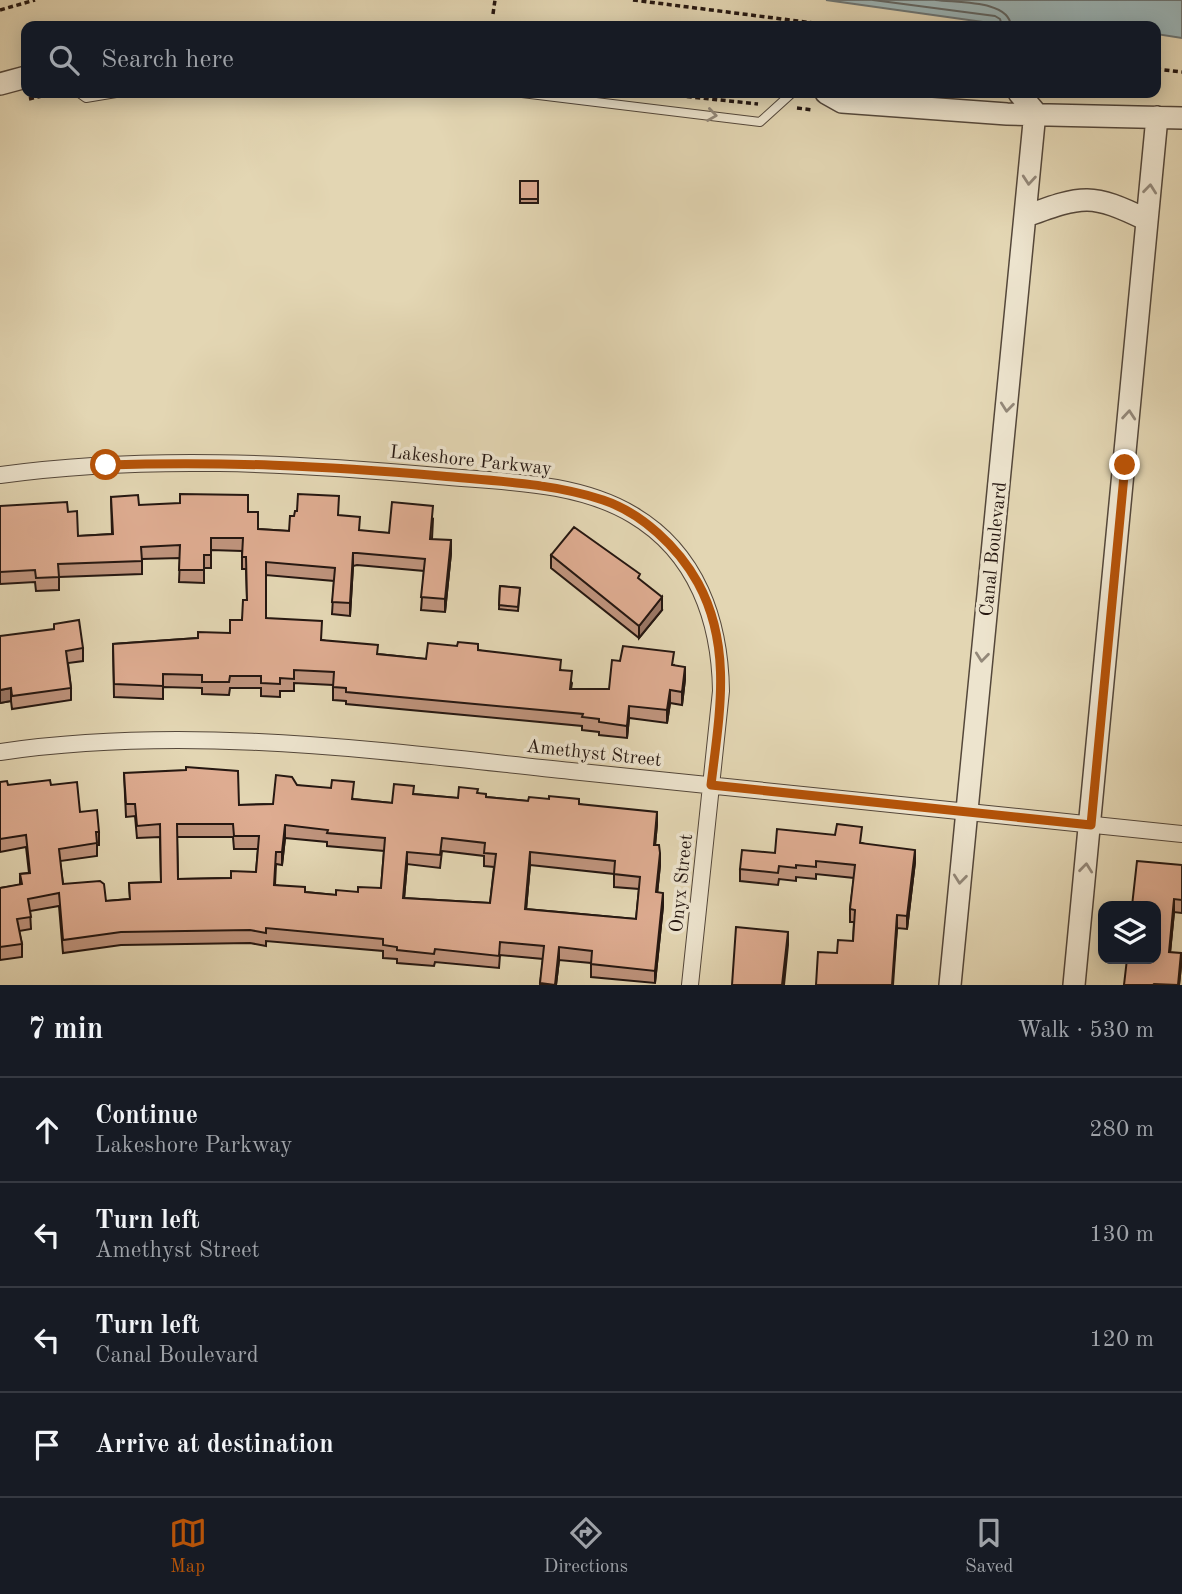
<!DOCTYPE html>
<meta charset="utf-8">
<style>
body{margin:0;font-family:"Old Standard TT",serif;background:#242831;color:#f1f3f6}
.controls{position:absolute;right:21px;bottom:21px;display:grid;overflow:hidden;border-radius:14px;box-shadow:0 4px 18px #0003}
.controls button{width:63px;height:63px;display:grid;place-items:center;padding:0;border:0;border-bottom:2px solid #363941;background:#171b24;color:#f1f3f6;font:35px sans-serif}
.stop{position:absolute;width:21px;height:21px;margin:-16px;border:5px solid #b45309;border-radius:50%;background:#fff}
.stop.end{background:#b45309;border-color:#fff;box-shadow:0 2px 7px #0008}
.list{margin:0;padding:0;list-style:none}
h2{display:flex;justify-content:space-between;align-items:center;height:91px;margin:0;padding:0 28px;font-size:30px}
h2 small{font-size:23px;font-weight:400;color:#9ea1a6}
.list li{display:grid;grid-template-columns:46px 1fr auto;gap:21px;align-items:center;box-sizing:border-box;height:105px;padding:0 28px;border-top:2px solid #363941}
.list b{display:block;font-size:26px;white-space:nowrap}
.list p{margin:0;font-size:23px;white-space:nowrap;color:#9ea1a6}
.list em{font-size:23px;font-style:normal;color:#9ea1a6}
.icon{flex:none;width:38px;height:38px;fill:none;stroke:currentColor;stroke-width:2;stroke-linecap:round;stroke-linejoin:round}
.map{position:relative;flex:none;width:1182px;height:985px;overflow:hidden}
.search{position:absolute;background:#171b24;box-shadow:0 4px 18px #0003;left:21px;right:21px;top:21px;height:77px;display:flex;align-items:center;gap:18px;box-sizing:border-box;padding:0 24px;border-radius:14px;color:#9ea1a6;font-size:26px}
.sheet{height:511px;background:#171b24}
nav{display:flex;justify-content:space-around;align-items:center;box-sizing:border-box;height:98px;border-top:2px solid #363941;background:#171b24;font-size:19px;color:#9ea1a6}
nav a{display:grid;justify-items:center;gap:4px}
nav .on{color:#b45309}
.map>svg:first-child{display:block}
</style>
<div class="map">
<svg width="1182" height="985" viewBox="0 0 1182 985">
<rect width="100%" height="100%" fill="#e3d6b3"/>
<filter id="stains"><feTurbulence type="fractalNoise" baseFrequency=".00286" numOctaves="4"/><feColorMatrix values="0 0 0 0 .2 0 0 0 0 .09 0 0 0 0 .02 0 0 0 .5 -.17"/></filter>
<radialGradient id="worn" r=".72"><stop offset=".6" stop-color="#630" stop-opacity="0"/><stop offset="1" stop-color="#630" stop-opacity=".3"/></radialGradient>
<!-- water -->
<path fill="#9bb6b9" stroke="#6c7676" stroke-width="2" d="M 826,0 L 1182,0 L 1182,38 L 1156,34 L 1156,26 L 983,22 Z"/>
<g fill="none" stroke-linecap="round" stroke-linejoin="round">
<!-- shore -->
<path stroke="#606665" stroke-width="2" d="M 873,0 L 995,16 L 1000,19 L 1002,26
M 936,0 C 958,3 1009,0 1011,26"/>
<defs>
<path id="service" d="M 79,93 L 86,98 L 116,93
M 522,93 L 760,122 L 792,93"/>
<path id="minor" d="M 0,475 C 146,455 292,463 438,476 C 502,482 577,481 633,515 C 697,553 720,621 721,691 L 690,985
M 0,752 C 191,724 380,751 571,771 C 774,792 978,813 1182,834"/>
<path id="tertiary" d="M 0,84 L 26,77
M 826,93 L 842,102 L 1007,114 L 1182,118
M 1019,93 L 1035,112
M 1026,216 C 1084,195 1091,193 1147,220
M 950,985 L 1035,112
M 1074,985 L 1157,117"/>
</defs>
<!-- service casing -->
<use href="#service" stroke="#54473a" stroke-width="10"/>
<!-- minor casing -->
<use href="#minor" stroke="#54473a" stroke-width="18"/>
<!-- tertiary casing -->
<use href="#tertiary" stroke="#54473a" stroke-width="24"/>
<!-- path -->
<path stroke="#251711" stroke-width="3.5" stroke-dasharray="5 3.5" stroke-linecap="butt" d="M 633,0 L 837,26
M 0,10 L 35,0
M 493,14 L 495,0
M 1156,69 L 1182,72
M 653,93 L 758,104
M 29,99 L 56,93
M 797,108 L 813,110"/>
<!-- service -->
<use href="#service" stroke="#ede4ce" stroke-width="8"/>
<!-- minor -->
<use href="#minor" stroke="#ede4ce" stroke-width="16"/>
<!-- tertiary -->
<use href="#tertiary" stroke="#ede4ce" stroke-width="21"/>
</g>
<!-- wall -->
<path fill="#bf947d" stroke="#251711" stroke-width="2" fill-rule="evenodd" d="M 520,181 L 538,181 L 538,203 L 520,203 Z
M 111,497 L 139,505 L 248,512 L 258,529 L 289,531 L 338,515 L 359,531 L 389,533 L 433,519 L 432,539 L 451,553 L 445,612 L 421,610 L 424,571 L 357,565 L 353,566 L 350,616 L 332,614 L 334,581 L 266,575 L 266,618 L 322,640 L 378,654 L 426,659 L 478,650 L 561,670 L 572,683 L 571,689 L 609,689 L 674,665 L 685,679 L 682,705 L 670,703 L 667,723 L 629,718 L 627,738 L 599,735 L 599,732 L 582,730 L 582,726 L 346,704 L 346,701 L 333,700 L 333,685 L 294,683 L 294,691 L 280,691 L 280,697 L 261,696 L 261,688 L 230,688 L 229,695 L 202,694 L 202,688 L 163,687 L 163,699 L 114,697 L 113,644 L 198,638 L 230,633 L 242,620 L 247,600 L 246,569 L 242,569 L 242,551 L 211,550 L 211,568 L 204,568 L 204,583 L 179,582 L 180,558 L 142,559 L 142,574 L 59,577 L 59,590 L 36,591 L 35,582 L 0,584 L 0,506 L 68,512 L 78,536 L 112,534 Z
M 551,555 L 662,610 L 639,638 L 551,568 Z
M 500,586 L 520,588 L 518,611 L 499,609 Z
M 0,636 L 83,648 L 83,661 L 68,663 L 71,688 L 71,700 L 12,709 L 11,701 L 0,703 Z
M 124,773 L 239,805 L 273,804 L 297,785 L 354,799 L 392,803 L 414,794 L 458,798 L 478,793 L 486,797 L 528,801 L 579,804 L 657,824 L 655,845 L 660,865 L 657,893 L 663,906 L 655,983 L 591,977 L 591,963 L 559,960 L 556,985 L 540,985 L 543,959 L 500,955 L 499,968 L 435,962 L 434,966 L 397,963 L 397,959 L 383,958 L 383,951 L 266,941 L 266,946 L 250,943 L 121,945 L 63,953 L 59,906 L 30,911 L 31,929 L 19,931 L 22,944 L 22,957 L 0,960 L 0,888 L 20,885 L 20,874 L 29,873 L 26,847 L 0,852 L 0,782 L 8,785 L 51,785 L 80,812 L 99,832 L 99,845 L 97,845 L 97,856 L 60,861 L 63,884 L 106,901 L 130,899 L 129,883 L 161,882 L 160,837 L 137,838 L 135,816 L 126,817 ZM 177,837 L 233,837 L 234,849 L 258,849 L 256,872 L 231,878 L 178,879 ZM 285,838 L 327,842 L 327,846 L 384,851 L 381,888 L 358,892 L 336,895 L 305,892 L 275,885 L 276,864 L 282,865 ZM 442,851 L 484,856 L 484,866 L 494,867 L 490,903 L 404,898 L 407,864 L 440,868 ZM 530,865 L 614,874 L 614,887 L 639,889 L 636,919 L 526,909 Z
M 862,843 L 915,862 L 907,929 L 897,928 L 893,985 L 816,985 L 837,953 L 853,941 L 854,922 L 850,922 L 850,909 L 854,878 L 816,874 L 816,879 L 796,877 L 796,881 L 779,879 L 778,885 L 740,881 L 740,869 L 775,853 Z
M 1182,865 L 1182,913 L 1174,912 L 1170,952 L 1181,966 L 1179,985 L 1124,985 Z"/>
<!-- shaded-wall -->
<path fill="#9b7866" stroke="#251711" stroke-width="2" d="M 451,540 L 451,553 L 445,612 L 445,599 Z
M 353,553 L 353,566 L 350,616 L 350,603 Z
M 662,597 L 662,610 L 639,638 L 639,626 Z
M 685,667 L 685,679 L 682,705 L 682,692 Z
M 11,688 L 11,701 L 0,703 L 0,690 Z
M 670,690 L 670,703 L 667,723 L 667,710 Z
M 629,706 L 629,718 L 627,738 L 627,726 Z
M 657,812 L 657,824 L 654,857 L 654,845 Z
M 285,825 L 285,838 L 282,865 L 282,852 Z
M 915,850 L 915,862 L 907,929 L 907,916 Z
M 407,852 L 407,864 L 403,911 L 403,898 Z
M 530,852 L 530,865 L 525,922 L 525,909 Z
M 660,853 L 660,865 L 656,905 L 656,892 Z
M 663,893 L 663,906 L 655,983 L 655,971 Z
M 1174,899 L 1174,912 L 1169,964 L 1169,952 Z
M 897,915 L 897,928 L 892,985 Z
M 788,932 L 788,945 L 784,985 L 782,985 Z
M 559,947 L 559,960 L 556,985 L 555,985 Z
M 1181,953 L 1181,966 L 1179,985 L 1178,985 Z"/>
<!-- building -->
<path fill="#deac91" stroke="#251711" stroke-width="2" fill-rule="evenodd" d="M 520,181 L 538,181 L 538,199 L 520,199 Z
M 180,494 L 248,495 L 248,512 L 258,512 L 258,529 L 289,531 L 290,516 L 294,516 L 295,511 L 297,511 L 298,494 L 339,496 L 338,515 L 360,517 L 359,530 L 389,533 L 392,502 L 433,506 L 430,539 L 451,540 L 445,599 L 421,597 L 425,559 L 357,553 L 353,553 L 350,603 L 332,602 L 335,568 L 266,562 L 266,618 L 322,621 L 321,640 L 378,645 L 377,654 L 426,659 L 428,643 L 457,646 L 458,642 L 478,644 L 478,650 L 561,660 L 560,670 L 572,671 L 570,689 L 609,689 L 612,660 L 620,661 L 623,646 L 674,652 L 672,665 L 685,667 L 682,692 L 670,690 L 667,710 L 629,706 L 627,726 L 599,722 L 599,719 L 582,717 L 583,714 L 346,692 L 346,688 L 333,687 L 334,672 L 294,670 L 294,679 L 280,678 L 280,684 L 261,683 L 261,676 L 230,676 L 229,682 L 202,682 L 202,675 L 163,674 L 163,686 L 114,684 L 113,644 L 198,638 L 198,632 L 230,633 L 230,620 L 242,620 L 243,600 L 247,600 L 246,557 L 242,557 L 243,538 L 211,538 L 211,555 L 204,555 L 204,570 L 179,570 L 180,545 L 141,547 L 142,561 L 58,564 L 59,577 L 36,578 L 35,570 L 0,572 L 0,506 L 67,502 L 68,512 L 77,511 L 78,536 L 113,534 L 111,497 L 138,495 L 139,505 L 180,503 Z
M 574,527 L 640,574 L 638,578 L 662,597 L 639,626 L 551,555 Z
M 500,586 L 520,588 L 518,607 L 499,605 Z
M 79,620 L 83,648 L 66,651 L 71,688 L 12,696 L 11,688 L 0,690 L 0,636 L 54,629 L 54,624 Z
M 186,767 L 238,771 L 239,805 L 273,804 L 276,775 L 292,777 L 297,785 L 331,788 L 332,780 L 354,782 L 352,799 L 392,803 L 394,784 L 414,786 L 413,794 L 458,798 L 459,787 L 478,789 L 477,793 L 486,794 L 486,797 L 528,801 L 529,797 L 549,799 L 549,796 L 579,799 L 579,804 L 657,812 L 654,845 L 659,845 L 660,853 L 656,892 L 663,893 L 655,971 L 591,964 L 592,951 L 559,947 L 555,985 L 540,983 L 544,946 L 500,942 L 499,956 L 435,949 L 434,954 L 397,950 L 397,947 L 383,945 L 383,939 L 266,928 L 266,933 L 250,930 L 121,932 L 63,940 L 59,893 L 28,899 L 31,917 L 17,919 L 22,944 L 0,947 L 0,888 L 22,884 L 20,874 L 30,873 L 26,835 L 0,839 L 0,782 L 7,781 L 8,785 L 50,780 L 51,785 L 77,782 L 80,812 L 97,810 L 99,832 L 96,832 L 97,843 L 59,849 L 63,884 L 100,881 L 104,884 L 106,901 L 130,899 L 129,883 L 161,882 L 160,824 L 137,826 L 135,804 L 126,804 L 124,773 L 186,770 ZM 177,824 L 233,824 L 234,836 L 259,836 L 256,872 L 231,871 L 231,878 L 178,879 ZM 285,825 L 328,830 L 327,833 L 385,838 L 381,888 L 358,887 L 358,892 L 336,890 L 336,895 L 305,892 L 305,887 L 274,885 L 276,852 L 282,852 ZM 442,838 L 485,843 L 484,853 L 496,854 L 490,903 L 403,898 L 407,852 L 440,855 ZM 530,852 L 615,861 L 614,874 L 640,877 L 636,919 L 525,909 Z
M 837,824 L 862,827 L 860,843 L 915,850 L 907,916 L 897,915 L 892,985 L 816,985 L 818,952 L 837,953 L 838,940 L 853,941 L 855,910 L 850,909 L 855,865 L 816,861 L 816,867 L 796,865 L 796,868 L 779,866 L 778,873 L 740,869 L 742,850 L 775,853 L 777,829 L 835,835 Z
M 1137,861 L 1182,865 L 1182,900 L 1174,899 L 1169,952 L 1181,953 L 1178,985 L 1154,984 L 1153,985 L 1124,985 L 1127,959 L 1156,959 L 1156,906 L 1132,906 Z
M 736,927 L 788,932 L 782,985 L 732,985 Z"/>
<!-- one-way arrows -->
<defs><path id="oneway-chevron" d="M-2-3.5L2.5 0L-2 3.5" fill="none" stroke-width="1.6" stroke-linecap="round" stroke-linejoin="round" transform="scale(1.75)"/></defs>
<g stroke="#938879">
<use href="#oneway-chevron" transform="translate(712 115) rotate(8)"/>
<use href="#oneway-chevron" transform="translate(1029 180) rotate(95)"/>
<use href="#oneway-chevron" transform="translate(1150 189) rotate(-84)"/>
<use href="#oneway-chevron" transform="translate(1007 407) rotate(96)"/>
<use href="#oneway-chevron" transform="translate(1129 415) rotate(-85)"/>
<use href="#oneway-chevron" transform="translate(982 657) rotate(96)"/>
<use href="#oneway-chevron" transform="translate(1086 868) rotate(-84)"/>
<use href="#oneway-chevron" transform="translate(960 879) rotate(96)"/>
</g>
<g fill="none" stroke-linecap="round" stroke-linejoin="round">
<!-- route -->
<path stroke="#b45309" stroke-width="9" d="M 106,465 C 222,461 326,466 441,476 C 494,481 552,483 603,500 C 642,513 678,547 698,583 C 733,647 719,717 711,785 L 1091,825 L 1125,465"/>
</g>
<g text-anchor="middle" stroke-width="7" stroke-linejoin="round" paint-order="stroke">
<!-- street labels -->
<g font-size="19" fill="#251711" stroke="#ede4ce">
<text transform="translate(471 459) rotate(6)" y="7">Lakeshore Parkway</text>
<text transform="translate(992 549) rotate(-84)" y="7">Canal Boulevard</text>
<text transform="translate(594 752) rotate(6)" y="7">Amethyst Street</text>
<text transform="translate(680 883) rotate(-84)" y="7">Onyx Street</text>
</g>
</g>
<rect width="100%" height="100%" filter="url(#stains)"/>
<rect width="100%" height="100%" fill="url(#worn)"/>
</svg>
<div class="controls">
<button><svg class="icon" aria-label="layers" viewBox="0 0 24 24"><path d="M12 4l9 5-9 5-9-5zM3 14l9 5 9-5"/></svg></button>
</div>
<div class="stop" style="left:106px;top:465px"></div>
<div class="stop end" style="left:1125px;top:465px"></div>
<div class="search"><svg class="icon" aria-label="search" viewBox="0 0 24 24"><circle cx="10" cy="10" r="6"/><path d="M15 15l6 6"/></svg>Search here</div>
</div>
<section class="sheet">
<h2>7 min<small>Walk · 530 m</small></h2>
<ul class="list">
<li><svg class="icon" aria-label="ahead" viewBox="0 0 24 24"><path d="M12 20V5M6 11l6-6 6 6"/></svg><div><b>Continue</b><p>Lakeshore Parkway</p></div><em>280 m</em></li>
<li><svg class="icon" aria-label="left" viewBox="0 0 24 24"><path d="M17 20v-9H6M10 6l-5 5 5 5"/></svg><div><b>Turn left</b><p>Amethyst Street</p></div><em>130 m</em></li>
<li><svg class="icon" aria-label="left" viewBox="0 0 24 24"><path d="M17 20v-9H6M10 6l-5 5 5 5"/></svg><div><b>Turn left</b><p>Canal Boulevard</p></div><em>120 m</em></li>
<li><svg class="icon" aria-label="arrive" viewBox="0 0 24 24"><path d="M6 21V4h12l-3 4 3 4H6"/></svg><div><b>Arrive at destination</b></div></li>
</ul>
</section>
<nav>
<a class="on"><svg class="icon" aria-label="map" viewBox="0 0 24 24"><path d="M3 6l6-2 6 2 6-2v14l-6 2-6-2-6 2zM9 4v14M15 6v14"/></svg>Map</a>
<a><svg class="icon" aria-label="directions" viewBox="0 0 24 24"><path d="M12 3l9 9-9 9-9-9zM9 14v-3h6M13 9l2 2-2 2"/></svg>Directions</a>
<a><svg class="icon" aria-label="saved" viewBox="0 0 24 24"><path d="M7 4h10v16l-5-4-5 4z"/></svg>Saved</a>
</nav>
